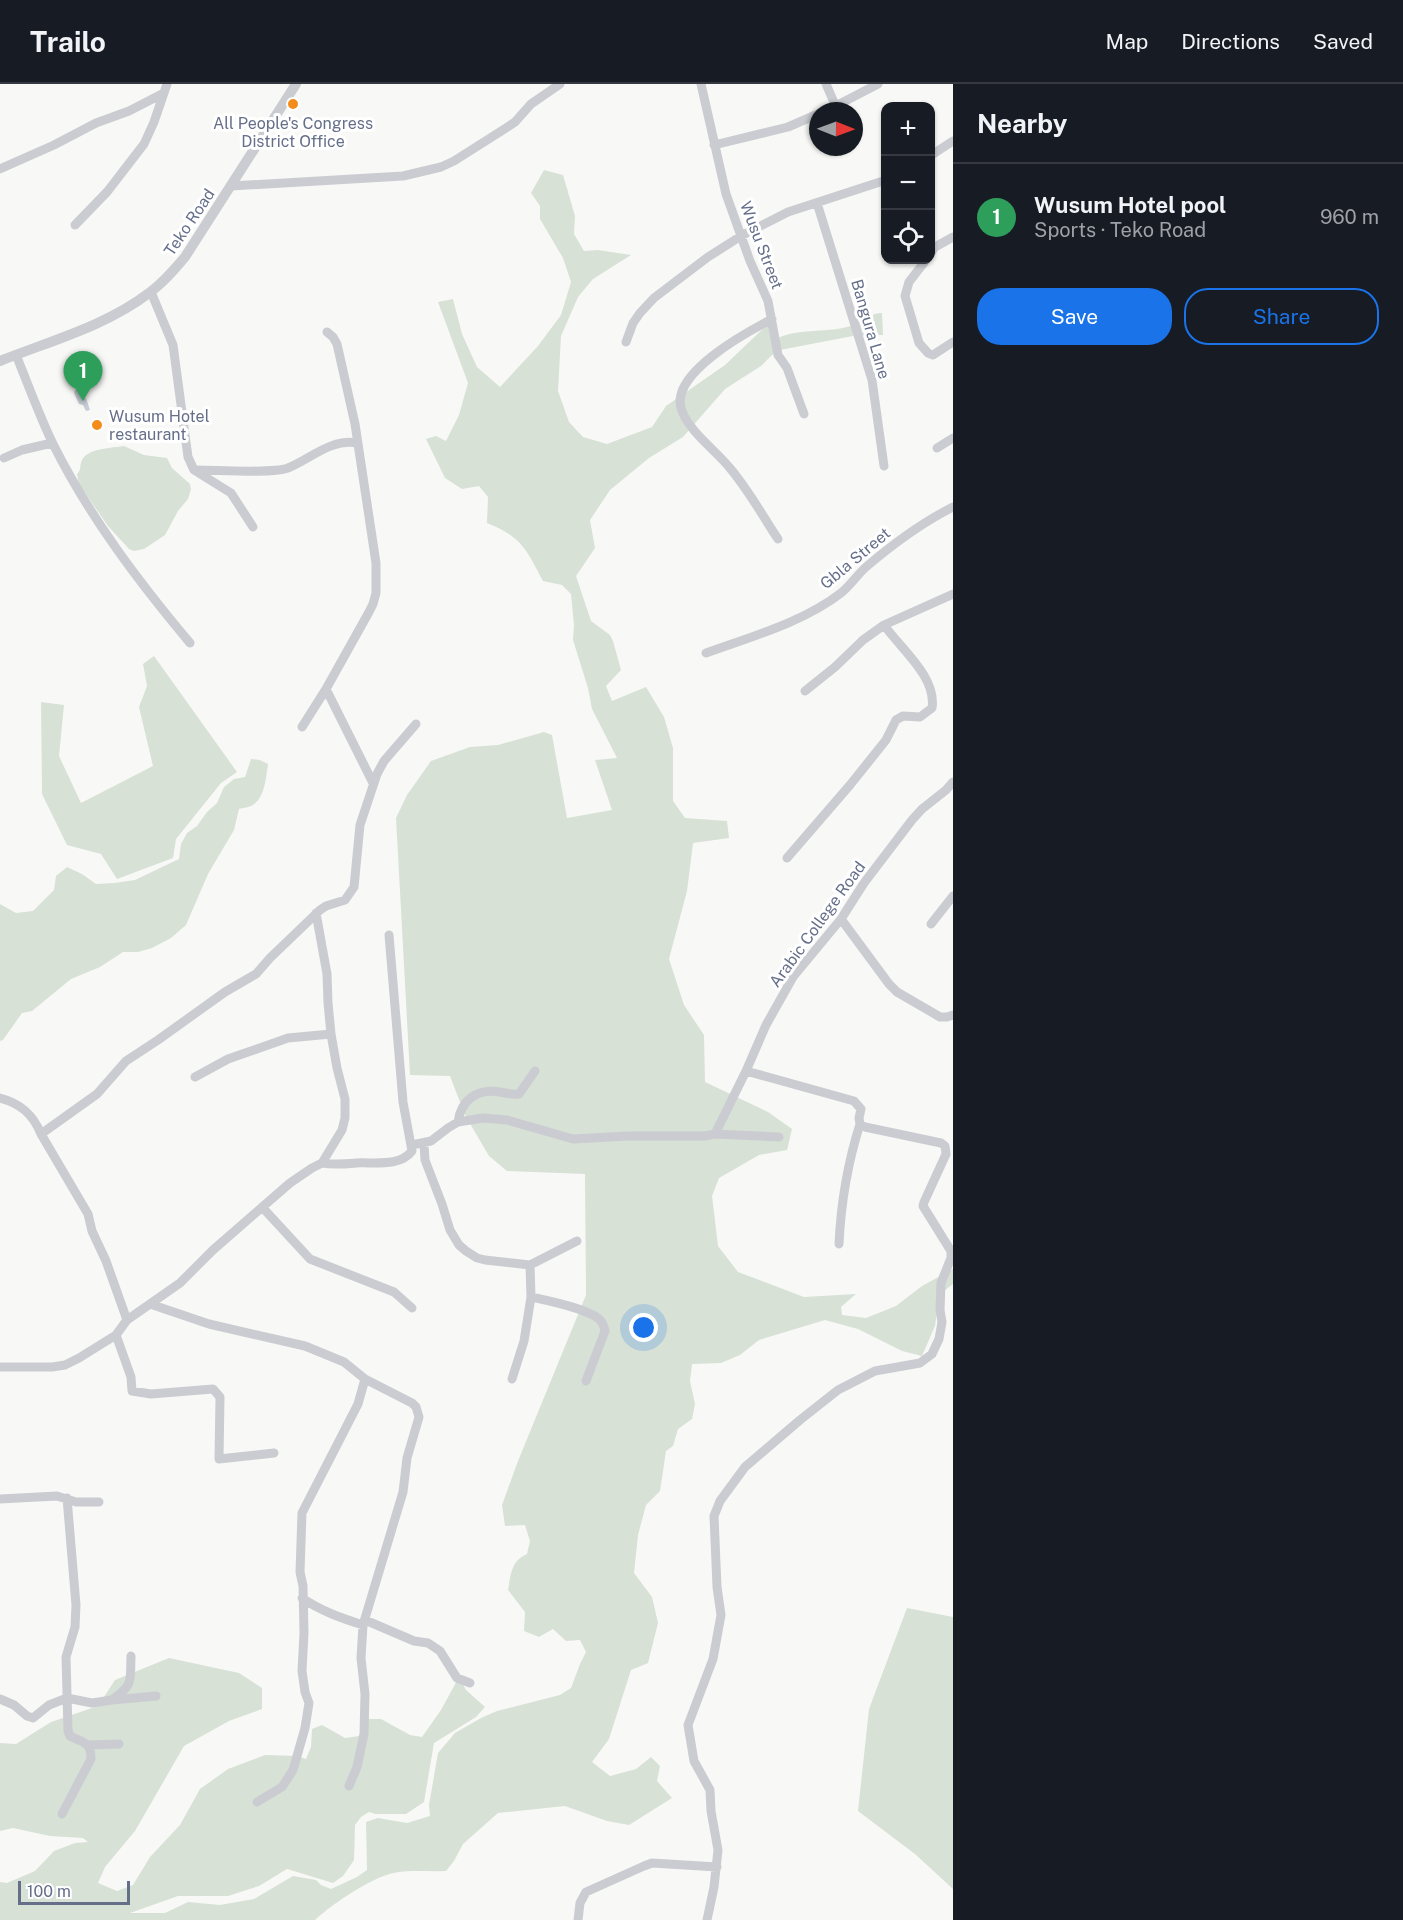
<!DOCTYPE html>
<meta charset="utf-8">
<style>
body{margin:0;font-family:"Public Sans",sans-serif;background:#20242c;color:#f1f3f6}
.controls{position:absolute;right:18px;top:18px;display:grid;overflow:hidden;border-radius:12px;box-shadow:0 2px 4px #0004}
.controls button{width:54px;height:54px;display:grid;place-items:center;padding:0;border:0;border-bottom:2px solid #363941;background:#171b24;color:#f1f3f6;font:30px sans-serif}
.compass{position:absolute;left:809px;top:18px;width:54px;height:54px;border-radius:50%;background:#171b24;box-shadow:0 2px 4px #0004;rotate:91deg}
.scale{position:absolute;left:18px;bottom:15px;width:112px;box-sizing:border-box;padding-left:6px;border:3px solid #656f8a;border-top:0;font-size:16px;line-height:21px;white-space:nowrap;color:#656f8a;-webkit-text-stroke:4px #fff;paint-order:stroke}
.you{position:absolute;left:644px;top:1244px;width:21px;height:21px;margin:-15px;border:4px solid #fff;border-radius:50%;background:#1a73e8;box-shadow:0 0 0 9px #1a73e833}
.badge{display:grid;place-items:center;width:39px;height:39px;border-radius:50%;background:#1a73e8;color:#fff;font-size:20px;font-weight:700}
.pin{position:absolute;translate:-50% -50px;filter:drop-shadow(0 2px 3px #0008)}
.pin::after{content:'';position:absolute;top:32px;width:21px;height:18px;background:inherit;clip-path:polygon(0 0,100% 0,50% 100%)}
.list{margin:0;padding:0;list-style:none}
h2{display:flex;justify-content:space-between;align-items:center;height:78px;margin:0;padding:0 24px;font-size:26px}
h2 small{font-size:20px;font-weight:400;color:#9ea1a6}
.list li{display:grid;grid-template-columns:39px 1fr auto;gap:18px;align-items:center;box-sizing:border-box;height:108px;padding:0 24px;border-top:2px solid #363941}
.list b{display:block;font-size:22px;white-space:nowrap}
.list p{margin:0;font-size:20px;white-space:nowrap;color:#9ea1a6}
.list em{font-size:20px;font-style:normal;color:#9ea1a6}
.actions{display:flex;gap:12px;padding:18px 24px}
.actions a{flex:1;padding:14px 0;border:2px solid #1a73e8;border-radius:24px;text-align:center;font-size:21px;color:#1a73e8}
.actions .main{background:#1a73e8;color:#fff}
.icon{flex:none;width:33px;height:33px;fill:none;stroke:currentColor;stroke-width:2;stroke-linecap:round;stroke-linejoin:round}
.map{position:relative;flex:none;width:953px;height:1836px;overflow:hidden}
header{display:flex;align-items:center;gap:36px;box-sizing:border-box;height:84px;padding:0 30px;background:#171b24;border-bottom:2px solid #363941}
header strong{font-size:28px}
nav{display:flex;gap:33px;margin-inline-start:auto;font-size:21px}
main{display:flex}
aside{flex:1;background:#171b24}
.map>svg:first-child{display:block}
</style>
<header>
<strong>Trailo</strong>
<nav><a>Map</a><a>Directions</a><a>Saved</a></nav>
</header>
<main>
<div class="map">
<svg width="953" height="1836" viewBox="0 0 953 1836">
<rect width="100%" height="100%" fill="#f8f9f6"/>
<!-- green -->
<path fill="#d7e1d6" d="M 544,86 L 563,91 L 575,132 L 574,150 L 584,167 L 598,166 L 631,171 L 593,195 L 578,213 L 561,252 L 558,307 L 569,338 L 583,353 L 607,360 L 652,343 L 666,322 L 725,281 L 768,240 L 776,255 C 798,244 824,249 847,243 C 862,240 864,230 882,229 L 883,251 L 853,252 L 780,266 L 773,270 L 761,282 L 725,305 L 683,353 L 649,374 L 610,406 L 590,436 L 595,464 L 576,492 L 591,537 L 610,551 L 613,557 L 621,586 L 606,602 L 612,617 L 646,603 L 664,633 L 673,664 L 673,717 L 685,734 L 727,737 L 729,754 L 693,759 L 687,807 L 669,875 L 684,921 L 704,951 L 705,998 L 768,1028 L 792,1045 L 787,1066 L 759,1071 L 719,1094 L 712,1112 L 718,1162 L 738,1188 L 804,1213 L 856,1210 L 841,1223 L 842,1231 L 866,1234 L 896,1222 L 922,1202 L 953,1185 L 953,1200 L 939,1211 L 935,1242 L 922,1272 L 902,1267 L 858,1245 L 825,1236 L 759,1256 L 740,1271 L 721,1279 L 692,1280 L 690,1297 L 695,1320 L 692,1335 L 678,1345 L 673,1362 L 666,1367 L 660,1407 L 646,1421 L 638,1451 L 634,1489 L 652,1513 L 658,1539 L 648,1579 L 631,1586 L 609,1655 L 592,1678 L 610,1692 L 636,1685 L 651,1673 L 660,1682 L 657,1697 L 672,1714 L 629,1741 L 607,1737 L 565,1722 L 498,1729 L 463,1760 L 454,1777 L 446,1787 C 430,1788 414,1786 399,1788 C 376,1790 332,1820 315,1836 L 0,1836 L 0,1798 L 7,1799 L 35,1787 L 54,1767 L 75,1759 L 88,1758 L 83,1754 L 50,1752 L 13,1744 L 0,1747 L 0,1659 L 16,1660 L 51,1638 L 98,1622 L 115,1596 L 169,1574 L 239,1589 L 262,1604 L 262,1625 L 229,1637 L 184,1662 L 135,1747 L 105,1783 L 98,1799 L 117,1807 L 133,1801 L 150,1773 L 180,1741 L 200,1705 L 228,1685 L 265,1671 L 297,1672 L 306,1675 L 311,1663 L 312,1645 L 322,1641 L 345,1654 L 359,1652 L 367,1635 L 381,1635 L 410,1651 L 422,1653 L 441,1626 L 459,1593 L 466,1606 L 485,1623 L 476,1633 L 434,1659 L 424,1718 L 406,1730 L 375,1730 L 369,1728 L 361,1733 L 355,1741 L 354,1776 L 343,1792 L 333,1799 L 287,1785 L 259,1802 L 228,1812 L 178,1812 L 130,1829 L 165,1829 L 188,1818 L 220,1821 L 254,1815 L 293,1792 L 316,1796 L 321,1801 L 331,1805 L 357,1793 L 367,1786 L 366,1738 L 378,1734 L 407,1739 L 430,1732 L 429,1721 L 438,1669 L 455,1649 L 481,1634 L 497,1627 L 560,1611 L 571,1604 L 580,1580 L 586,1568 L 580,1556 L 566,1557 L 553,1545 L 539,1553 L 524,1547 L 525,1528 L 508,1506 C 511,1490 511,1477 527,1470 L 530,1457 L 525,1441 L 505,1442 L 502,1421 L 518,1377 L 586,1211 L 585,1090 L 507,1087 L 489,1072 L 465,1031 L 450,992 L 410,991 L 396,734 L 407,711 L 431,677 L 470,663 L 498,661 L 544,648 L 552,651 L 567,734 L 612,726 L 595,676 L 617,674 L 592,625 L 588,604 L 573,556 L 574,541 L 571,510 L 562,501 L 543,497 C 526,465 522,453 487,439 L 488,413 L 479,402 L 462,405 L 445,394 L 426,355 L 436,352 L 446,357 L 459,331 L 468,299 L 438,218 L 453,215 L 462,250 L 477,283 L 500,303 L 538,262 L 561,231 L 571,198 L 563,174 L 540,135 L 540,122 L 531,109 Z
M 124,362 L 144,371 L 167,374 L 172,384 L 190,400 L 191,405 L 188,415 L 178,427 L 165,451 L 144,465 L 134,467 L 129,465 L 108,442 L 79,400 L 77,390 C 82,385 79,382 82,376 C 88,364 112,364 124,362 Z
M 154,572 L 237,688 L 221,699 L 176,755 L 173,774 L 117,795 L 101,770 L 67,761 L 42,710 L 41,618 L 64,621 L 59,672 L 81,719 L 153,682 L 139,623 L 147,602 L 143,580 Z
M 251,675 L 260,676 L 268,680 C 266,693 265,713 253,721 C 250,723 243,724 239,725 L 234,746 L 208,790 L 186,841 L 171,854 L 152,864 L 138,868 L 123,868 L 100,883 L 71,895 L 32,927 L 22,929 L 3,956 L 0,957 L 0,820 L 16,829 L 33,827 L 54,806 L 56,792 L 67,783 L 82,790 L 96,800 L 115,799 L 135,796 L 179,775 L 181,760 L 187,749 L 197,742 L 207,728 L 217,719 L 224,703 L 234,695 L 245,693 Z
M 907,1524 L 953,1533 L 953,1805 L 915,1770 L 858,1727 L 869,1625 Z"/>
<!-- water -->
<path fill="#c8ced6" d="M 75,306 L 78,306 L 82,313 L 86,314 L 90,326 L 86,327 L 83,321 L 79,320 L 74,309 Z"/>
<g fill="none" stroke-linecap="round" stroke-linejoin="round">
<!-- minor -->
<path stroke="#cbccd1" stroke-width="9" d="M 701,0 L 726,110 L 750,177 L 768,217 L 778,271 L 787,284 L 804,330
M 826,0 L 836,23
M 826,27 L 878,0
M 714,61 L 788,43 L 818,30
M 930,72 L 953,57
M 0,85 L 54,61 L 96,39 L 129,27 L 162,10
M 231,102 L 403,92 L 441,83 L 454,77 L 506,44 L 515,38 L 531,20 L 560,0
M 817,119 L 872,296 L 884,382
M 75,141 L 107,108 L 144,60 L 154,38 L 167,0
M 930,170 L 935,163 L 953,153
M 926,176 L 909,198 L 905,212 L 919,259 L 928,269 L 933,271 L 953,258
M 151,208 L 173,261 L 188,373 L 194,386 L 231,409 L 253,443
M 772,235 C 747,248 667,291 682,327 C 690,348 715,366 729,383 C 748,405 762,431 778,455
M 626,258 L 633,239 L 640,229 L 654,214 L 708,173 L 741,152 L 788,128 L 886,96
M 16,271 C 28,300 39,331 53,360 C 89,432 138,497 190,559
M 937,364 L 953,354
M 4,374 L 22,366 L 52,359
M 198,386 C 218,386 271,390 288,384 C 310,375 332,354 357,359
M 706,569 C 750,553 804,538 841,509 C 850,502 857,491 866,483 C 893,460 921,439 953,423
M 326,605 L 373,699
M 805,607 L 835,583 L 863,556 L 884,541 L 953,510
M 302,643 L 326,605 L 369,528 L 373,520 L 376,509 L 376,479 L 355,340 L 337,260 L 333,253 L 327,248
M 787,774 L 850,701 L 886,656 L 896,636 L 903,632 L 920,633 L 932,624 C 937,593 901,565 884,541
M 841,835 L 889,900 L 897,908 L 940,933 L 947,933 L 953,931
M 931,840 L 953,812
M 195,993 L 228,975 L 288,954 L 331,950
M 0,1014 C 20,1019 33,1030 41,1050 L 88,1130 L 92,1147 L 106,1177 L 127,1236
M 458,1038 C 461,1016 477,1004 500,1008 C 507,1009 512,1011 519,1010 L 535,987
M 41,1050 L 97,1010 L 126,977 L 158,956 L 225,908 L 256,890 L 270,874 L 320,826 L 326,822 L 345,816 L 354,803 L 360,741 L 377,690 L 384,677 L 416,640
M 715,1050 L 746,987 L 766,941 L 793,893 L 841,835 L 864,799 L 912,736 L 922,725 L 946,706 L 953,698
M 424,1060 L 425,1076 L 442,1120 L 450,1146 L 459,1161 L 466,1167 L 477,1174 L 485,1176 L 530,1181 L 577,1157
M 412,1061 L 431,1057 L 448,1044 L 458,1038 L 483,1034 L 507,1036 L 573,1055 L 628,1052 L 705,1052 L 715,1050 L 779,1053
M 322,1079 C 334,1081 344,1080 356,1079 C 374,1078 400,1083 412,1067 L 403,1018 L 389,851
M 262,1123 L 310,1175 L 394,1208 L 412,1224
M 839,1160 C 841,1117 847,1081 860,1040
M 531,1213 C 549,1217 585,1224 599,1235 C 603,1238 604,1242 605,1247 L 586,1297
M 150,1220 L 209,1240 L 305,1262 L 344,1278 L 365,1295 L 358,1320 L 302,1429 L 300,1488 L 303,1502 L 304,1549 L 302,1587 L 305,1608 L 309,1619 L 305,1644 L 293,1686 L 282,1703 L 257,1718
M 116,1251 L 131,1293 L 132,1307 L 151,1310 L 213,1305 L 220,1313 L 219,1375 L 274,1369
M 0,1283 L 52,1283 L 65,1281 L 79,1274 L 116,1251 L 127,1236 L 180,1199 L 213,1166 L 290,1099 L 312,1084 L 322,1079 L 342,1046 L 345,1034 L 345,1015 L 337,984 L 331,950 L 328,919 L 327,890 L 316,829
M 512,1295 L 524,1257 L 531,1213 L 530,1181
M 0,1415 L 57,1412 L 76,1418 L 99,1418
M 302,1514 C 321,1527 341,1534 363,1541
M 365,1536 L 414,1557 L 428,1559 L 440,1567 L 457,1594 L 470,1599
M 0,1615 L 14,1621 L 27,1632 L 33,1634 L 49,1621 L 67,1614 L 92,1619 L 112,1616 L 156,1612
M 112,1616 C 134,1600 130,1598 131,1572
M 88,1661 L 119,1660
M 349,1702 L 357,1683 L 364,1650 L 365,1610 L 361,1574 L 363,1541 L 403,1408 L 407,1374 L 419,1333 L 416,1323 L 412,1319 L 365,1295
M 62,1730 L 91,1675 C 91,1657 83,1659 70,1652 L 68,1647 L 66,1573 L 75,1543 L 76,1521 L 67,1414
M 578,1836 L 580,1819 L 586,1808 L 644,1782 L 652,1779 L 717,1783
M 707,1836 L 714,1803 L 718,1766 L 711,1727 L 710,1706 L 694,1677 L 688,1641 L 713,1575 L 721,1531 L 717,1503 L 714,1432 L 720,1417 L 745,1383 L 800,1336 L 838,1306 L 875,1287 L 920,1279 L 932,1270 L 939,1255 L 942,1238 L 940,1226 L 941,1199 L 951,1174 L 951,1167 L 923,1122 L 924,1118 L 946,1070 L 945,1062 L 941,1059 L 865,1043 L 860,1040 L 859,1034 L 861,1025 L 854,1017 L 746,987"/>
<!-- tertiary -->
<path stroke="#cbccd1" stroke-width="10" d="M 0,277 C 50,257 106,242 149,209 C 163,199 174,186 185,173 L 296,0"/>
</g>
<!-- markers -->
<g fill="#f48c1b" stroke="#fff" stroke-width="2">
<circle cx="293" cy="20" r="6"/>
<circle cx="97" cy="341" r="6"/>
</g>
<g text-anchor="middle" stroke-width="6" stroke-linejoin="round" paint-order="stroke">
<!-- poi labels -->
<g font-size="16" fill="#656f8a" stroke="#fff">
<text x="293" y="45">All People's Congress<tspan x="293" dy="18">District Office</tspan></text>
<text x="109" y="338" text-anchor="start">Wusum Hotel<tspan x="109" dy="18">restaurant</tspan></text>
</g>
<!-- street labels -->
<g font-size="16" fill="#656f8a" stroke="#fff">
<text transform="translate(189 138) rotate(-56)" y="6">Teko Road</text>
<text transform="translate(762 161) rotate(69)" y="6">Wusu Street</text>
<text transform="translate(871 245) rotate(74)" y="6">Bangura Lane</text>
<text transform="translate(855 474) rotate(-40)" y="6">Gbla Street</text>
<text transform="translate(817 840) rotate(-54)" y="6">Arabic College Road</text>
</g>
</g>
</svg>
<div class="controls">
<button>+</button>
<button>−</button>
<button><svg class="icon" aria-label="locate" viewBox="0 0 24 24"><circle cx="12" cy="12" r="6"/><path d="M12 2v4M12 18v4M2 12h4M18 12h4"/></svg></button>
</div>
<svg class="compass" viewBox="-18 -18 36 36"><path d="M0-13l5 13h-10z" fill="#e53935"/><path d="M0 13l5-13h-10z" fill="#9ea1a6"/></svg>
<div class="scale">100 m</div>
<div class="you"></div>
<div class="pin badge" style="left:83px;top:317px;background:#2e9e5b">1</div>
</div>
<aside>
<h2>Nearby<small></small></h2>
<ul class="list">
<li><span class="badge" style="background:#2e9e5b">1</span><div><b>Wusum Hotel pool</b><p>Sports · Teko Road</p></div><em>960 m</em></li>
</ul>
<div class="actions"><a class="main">Save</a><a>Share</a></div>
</aside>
</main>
